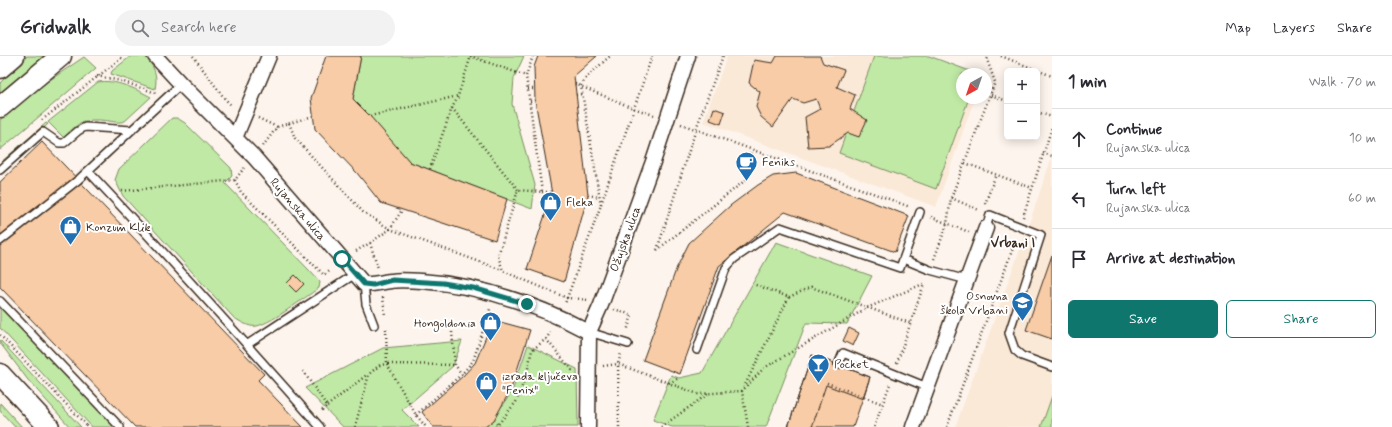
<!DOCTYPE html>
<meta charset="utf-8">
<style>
body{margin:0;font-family:Mynerve,sans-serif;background:#f2f2f3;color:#2b2b33}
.controls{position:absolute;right:12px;top:12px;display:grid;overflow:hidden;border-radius:6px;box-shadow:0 2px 10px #0003}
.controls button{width:36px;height:36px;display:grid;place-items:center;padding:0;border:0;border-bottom:1px solid #e1e1e2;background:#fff;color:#2b2b33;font:20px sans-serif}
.compass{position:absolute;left:956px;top:12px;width:36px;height:36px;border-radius:50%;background:#fff;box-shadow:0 2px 10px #0003;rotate:220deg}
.stop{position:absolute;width:12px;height:12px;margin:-9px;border:3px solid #0f766e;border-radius:50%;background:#fff}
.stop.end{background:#0f766e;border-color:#fff;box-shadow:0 1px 4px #0008}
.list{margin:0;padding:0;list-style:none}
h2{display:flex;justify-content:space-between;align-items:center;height:52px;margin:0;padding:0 16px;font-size:17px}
h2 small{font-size:13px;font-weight:400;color:#7c7c81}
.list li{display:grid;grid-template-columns:26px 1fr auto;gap:12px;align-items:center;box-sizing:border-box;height:60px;padding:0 16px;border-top:1px solid #e1e1e2}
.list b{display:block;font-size:15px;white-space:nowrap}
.list p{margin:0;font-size:13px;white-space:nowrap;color:#7c7c81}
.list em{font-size:13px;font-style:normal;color:#7c7c81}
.actions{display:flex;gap:8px;padding:12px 16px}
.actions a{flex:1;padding:9px 0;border:1px solid #0f766e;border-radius:6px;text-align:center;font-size:14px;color:#0f766e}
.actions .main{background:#0f766e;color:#fff}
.icon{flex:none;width:22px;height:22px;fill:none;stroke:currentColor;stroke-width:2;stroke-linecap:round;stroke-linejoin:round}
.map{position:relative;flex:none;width:1052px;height:371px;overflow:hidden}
header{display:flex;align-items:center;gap:24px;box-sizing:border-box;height:56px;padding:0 20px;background:#fff;border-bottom:1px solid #e1e1e2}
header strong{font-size:19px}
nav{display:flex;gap:22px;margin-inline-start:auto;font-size:14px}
.search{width:280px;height:36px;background:#f2f2f3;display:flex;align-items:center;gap:10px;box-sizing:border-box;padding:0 14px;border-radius:22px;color:#7c7c81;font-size:15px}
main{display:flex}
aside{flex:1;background:#fff}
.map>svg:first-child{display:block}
</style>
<header>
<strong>Gridwalk</strong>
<div class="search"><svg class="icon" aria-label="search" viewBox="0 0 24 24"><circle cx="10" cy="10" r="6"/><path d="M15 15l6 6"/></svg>Search here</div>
<nav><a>Map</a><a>Layers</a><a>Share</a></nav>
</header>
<main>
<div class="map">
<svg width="1052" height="371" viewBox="0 0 1052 371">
<rect width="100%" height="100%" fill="#fdf5ed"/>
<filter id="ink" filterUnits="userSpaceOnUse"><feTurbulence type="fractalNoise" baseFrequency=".025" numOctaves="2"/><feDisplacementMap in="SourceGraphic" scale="8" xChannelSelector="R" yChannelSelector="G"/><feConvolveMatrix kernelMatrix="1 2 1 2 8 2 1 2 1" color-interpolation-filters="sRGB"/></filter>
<g filter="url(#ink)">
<!-- built -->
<path fill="#fbe9d8" d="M 727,0 L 926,0 L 962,18 L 962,42 L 975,42 L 936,151 L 703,66 Z
M 1052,100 L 1052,371 L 955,371 L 1023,185 Z"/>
<!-- green -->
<path fill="#bfe9a5" stroke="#7d8a62" d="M 27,0 L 45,0 L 0,38 L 0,27 Z
M 131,0 L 144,0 C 154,9 158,19 155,33 L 111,18 L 112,15 Z
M 361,0 L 524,0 L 514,22 L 512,48 L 535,129 L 532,153 L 410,106 L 353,43 Z
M 874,0 L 929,0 L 978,18 L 962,18 L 962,42 L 969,42 L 936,133 L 839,97 Z
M 84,1 L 96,12 L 0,94 L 0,64 L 29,38 Z
M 98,26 C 115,23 136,33 151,41 L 125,65 C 119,67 115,66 109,65 C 85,62 79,65 64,82 L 48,66 Z
M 172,62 L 177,62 L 185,67 L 231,112 L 232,120 L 225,127 L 308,213 L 320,226 L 319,232 C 304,242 273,266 257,270 C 249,272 240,265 234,262 L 123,140 L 115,124 L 119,113 Z
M 46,67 L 48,68 L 0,115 L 0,107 Z
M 776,186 L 872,220 L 847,268 L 806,267 L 766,371 L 672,371 L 653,364 L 671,319 L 679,322 L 702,317 Z
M 0,249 L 118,371 L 92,371 L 0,272 Z
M 0,284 L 81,371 L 70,371 L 28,324 L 0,287 Z
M 462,285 L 453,310 L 402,354 L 419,371 L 343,371 L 305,332 L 383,292 Z
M 528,289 L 577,313 L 578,371 L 477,371 L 504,348 L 513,333 Z
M 1052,340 L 1052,371 L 1041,371 Z
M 0,347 L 22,371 L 15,371 L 0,355 Z"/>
<!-- building -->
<path fill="#f7cca6" stroke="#3b2a1e" d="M 326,0 L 361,0 L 353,43 L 370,60 L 410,106 L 507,143 L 495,184 L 381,147 L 357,117 L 315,73 L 311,42 Z
M 538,0 L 597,0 L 574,20 L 588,139 L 564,226 L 527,213 L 552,138 L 535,44 L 534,11 Z
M 777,0 L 820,0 L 823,7 L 844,14 L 837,31 L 855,39 L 850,53 L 867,64 L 859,81 L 848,77 L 829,90 L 808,91 L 805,61 L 820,53 L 816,43 L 803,47 L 793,43 L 773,71 L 761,61 L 756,51 L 760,36 L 749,27 L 754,4 L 773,7 Z
M 714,52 L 725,56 L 721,68 L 710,64 Z
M 42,86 L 264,318 L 258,324 L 303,371 L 135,371 L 0,231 L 0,126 Z
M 796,117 L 909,160 L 895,196 L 785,156 L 719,210 L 680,318 L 643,304 L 677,211 L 689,187 L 731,149 L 758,129 L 773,120 Z
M 1052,199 L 1052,283 L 1026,274 Z
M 295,219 L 304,228 L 296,236 L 287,227 Z
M 493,264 L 530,274 L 511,333 L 494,364 L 485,371 L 433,371 L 422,356 L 463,320 L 475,307 Z
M 849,272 L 859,277 L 853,290 L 843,285 Z
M 812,299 L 870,321 L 853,371 L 788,371 Z
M 812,299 L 870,321 L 863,343 L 826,329 L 812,371 L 788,371 Z"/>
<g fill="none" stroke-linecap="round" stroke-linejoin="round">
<defs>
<path id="lane" d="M 0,114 L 43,76 L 59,87 L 64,87 L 78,75 L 85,71 L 132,74
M 88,115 C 167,199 244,285 320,371
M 986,172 L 990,159 L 1041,179 L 1009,277 L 1015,294 L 1022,300 L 1052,311
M 0,185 L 78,124 L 181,28
M 908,205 L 930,214 L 967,224
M 364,228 L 366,248 L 374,269
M 0,245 L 120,371
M 589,276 L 628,288
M 248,288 L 355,218
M 697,294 L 726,212 L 734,203 L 780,171 L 900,212 L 920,156
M 838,309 L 843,297 L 927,331"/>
<path id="street" d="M 155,0 L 181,28 L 235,82
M 269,0 L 235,82 L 254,101 L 364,228 C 374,229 381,226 391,225 C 401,223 412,225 421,225 C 480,229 538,249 589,276
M 588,371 L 589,276 L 601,249 L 654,103 L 688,0
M 913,371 L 986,172"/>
<path id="secondary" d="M 0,12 L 14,0
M 0,51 L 61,0
M 0,318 L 49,371"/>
</defs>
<!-- lane casing -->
<use href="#lane" stroke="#3b2a1e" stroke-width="10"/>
<!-- street casing -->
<use href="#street" stroke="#3b2a1e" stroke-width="17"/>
<!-- secondary casing -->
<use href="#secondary" stroke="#3b2a1e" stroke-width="23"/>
<!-- path -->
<path stroke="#3b2a1e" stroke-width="2.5" stroke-dasharray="1 3" stroke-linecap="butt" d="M 193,0 L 225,43 L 232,50
M 470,0 L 526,20
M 533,0 L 526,20 L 542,136 L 518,134 L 498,200 L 503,215 L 567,242 L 565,248
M 1001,0 L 1052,20
M 97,20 L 121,25 L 156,37
M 575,28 L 633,52 L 654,59
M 528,33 L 535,33
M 576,39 L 582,38
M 991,39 L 1007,45
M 530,45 L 535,44
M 452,52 L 518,134
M 1037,56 L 1052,61
M 370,60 L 458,40 L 471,0
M 258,62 L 277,71
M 42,64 L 124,0
M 289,67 L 295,82 L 363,156 L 390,173 L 502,214
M 681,68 L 889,143 L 910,151
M 263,90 L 277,71 L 313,60
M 1043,97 L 1052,100
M 965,107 L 1032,132
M 430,113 L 452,52 L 458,41
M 235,124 L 241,136 L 324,219 L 331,214
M 122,135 L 235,124 L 244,112
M 542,136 L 551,136
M 588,139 L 599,141
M 951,142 L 979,154
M 601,148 L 652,0
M 985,148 L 996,118
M 931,161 L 969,176
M 1023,161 L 1052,71
M 370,187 L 378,212
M 1013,192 L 1017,181
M 657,194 L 696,73 L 723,0
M 657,194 L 747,123 L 751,94
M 356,195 L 370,187 L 390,173 L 402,154
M 934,203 L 947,168 L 951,142 L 995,26 L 987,4 L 989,0
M 383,241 L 385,260
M 789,241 L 811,231 L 910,267
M 587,244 L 581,243 L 567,242 L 601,149 L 581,30 L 586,22 L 610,0
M 614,253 L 632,259 L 627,275
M 386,273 L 387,308 L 455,309
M 452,276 L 455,309 L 463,320
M 0,279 L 88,371
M 546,283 L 572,314 L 574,313
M 897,307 L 924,228
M 603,310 L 618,308 L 698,338 L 742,335 L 764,312 L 867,252 L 923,228
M 303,315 L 327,350 L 321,355
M 669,327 L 679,322
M 827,327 L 883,348
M 327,350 L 368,318
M 416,359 L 462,318 L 473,305 L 490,253
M 494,364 L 499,371
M 355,371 L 369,318 L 380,309 L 387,308 L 416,359 L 426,371
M 496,371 L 516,346 L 527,317 L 532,294 L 546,283 L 552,274
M 619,371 L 618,308 L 621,297
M 661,371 L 708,338
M 748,371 L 742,335 L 789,241 L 753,228
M 874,371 L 890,328
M 947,371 L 1013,192 L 996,186"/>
<!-- lane -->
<use href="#lane" stroke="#fff" stroke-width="7"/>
<!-- street -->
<use href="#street" stroke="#fff" stroke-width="14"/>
<!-- secondary -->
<use href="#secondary" stroke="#fff" stroke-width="20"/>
</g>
</g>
<g fill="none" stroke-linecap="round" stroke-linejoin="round" filter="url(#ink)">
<!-- route -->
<path stroke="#0f766e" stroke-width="5" d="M 342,203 L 364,228 L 373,229 L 392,224 L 443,227 L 473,232 L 527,248"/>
</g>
<!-- icons -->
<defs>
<symbol id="cafe-pin" viewBox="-11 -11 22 30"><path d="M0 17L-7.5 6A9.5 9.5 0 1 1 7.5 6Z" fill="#1f6fb2" stroke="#fff"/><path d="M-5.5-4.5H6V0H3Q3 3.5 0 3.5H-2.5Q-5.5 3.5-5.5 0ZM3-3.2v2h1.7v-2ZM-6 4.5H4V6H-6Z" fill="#fff"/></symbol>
<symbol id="shop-pin" viewBox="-11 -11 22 30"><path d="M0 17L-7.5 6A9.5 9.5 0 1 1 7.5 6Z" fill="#1f6fb2" stroke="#fff"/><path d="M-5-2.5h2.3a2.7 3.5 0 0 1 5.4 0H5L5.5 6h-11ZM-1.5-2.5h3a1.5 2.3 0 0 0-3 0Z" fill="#fff"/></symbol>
<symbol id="school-pin" viewBox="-11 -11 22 30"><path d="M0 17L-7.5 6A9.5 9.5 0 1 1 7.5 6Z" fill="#1f6fb2" stroke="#fff"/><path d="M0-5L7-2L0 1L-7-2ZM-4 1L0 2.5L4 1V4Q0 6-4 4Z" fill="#fff"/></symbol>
<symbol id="bar-pin" viewBox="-11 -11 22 30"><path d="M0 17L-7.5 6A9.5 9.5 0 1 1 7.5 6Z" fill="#1f6fb2" stroke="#fff"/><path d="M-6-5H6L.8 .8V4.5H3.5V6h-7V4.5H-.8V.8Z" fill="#fff"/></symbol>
</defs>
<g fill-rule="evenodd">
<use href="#cafe-pin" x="734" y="94" width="25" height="34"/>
<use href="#shop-pin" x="538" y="134" width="25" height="34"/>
<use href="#shop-pin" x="58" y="158" width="25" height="34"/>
<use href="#school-pin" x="1010" y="234" width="25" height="34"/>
<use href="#shop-pin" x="478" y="254" width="25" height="34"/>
<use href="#bar-pin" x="806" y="296" width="25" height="34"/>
<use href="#shop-pin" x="474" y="314" width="25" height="34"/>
</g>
<g text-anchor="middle" stroke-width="4" stroke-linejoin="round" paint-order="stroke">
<!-- poi labels -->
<g font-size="12" fill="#3b2a1e" stroke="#fff" text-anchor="start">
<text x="762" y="110">Feniks</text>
<text x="566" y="150">Fleka</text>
<text x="86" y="175">Konzum Klik</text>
<text x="1008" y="244" text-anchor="end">Osnovna<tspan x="1008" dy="14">škola Vrbani</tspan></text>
<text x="476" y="271" text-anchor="end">Hongoldonia</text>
<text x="834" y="312">Pocket</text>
<text x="502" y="324">izrada ključeva<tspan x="502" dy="14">"Fenix"</tspan></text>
</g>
<!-- street labels -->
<g font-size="12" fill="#3b2a1e" stroke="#fff">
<text transform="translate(298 153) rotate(49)" y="4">Rujanska ulica</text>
<text transform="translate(625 183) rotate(-70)" y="4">Ožujska ulica</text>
</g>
<!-- neighbourhood labels -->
<g font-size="13" font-weight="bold" fill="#3b2a1e" stroke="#fff">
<text x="1013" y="191">Vrbani I</text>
</g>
</g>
</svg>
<div class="controls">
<button>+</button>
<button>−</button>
</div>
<svg class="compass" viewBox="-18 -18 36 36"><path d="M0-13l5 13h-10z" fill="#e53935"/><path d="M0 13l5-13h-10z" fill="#7c7c81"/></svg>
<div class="stop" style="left:342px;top:203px"></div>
<div class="stop end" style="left:527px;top:248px"></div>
</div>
<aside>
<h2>1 min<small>Walk · 70 m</small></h2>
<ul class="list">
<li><svg class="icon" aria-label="ahead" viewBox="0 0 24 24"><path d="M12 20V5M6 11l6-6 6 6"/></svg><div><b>Continue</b><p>Rujanska ulica</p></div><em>10 m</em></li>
<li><svg class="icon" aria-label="left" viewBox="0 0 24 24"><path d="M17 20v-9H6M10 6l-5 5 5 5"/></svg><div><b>Turn left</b><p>Rujanska ulica</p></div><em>60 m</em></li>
<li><svg class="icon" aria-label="arrive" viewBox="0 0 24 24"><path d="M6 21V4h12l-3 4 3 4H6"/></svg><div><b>Arrive at destination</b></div></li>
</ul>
<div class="actions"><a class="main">Save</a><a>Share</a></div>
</aside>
</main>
